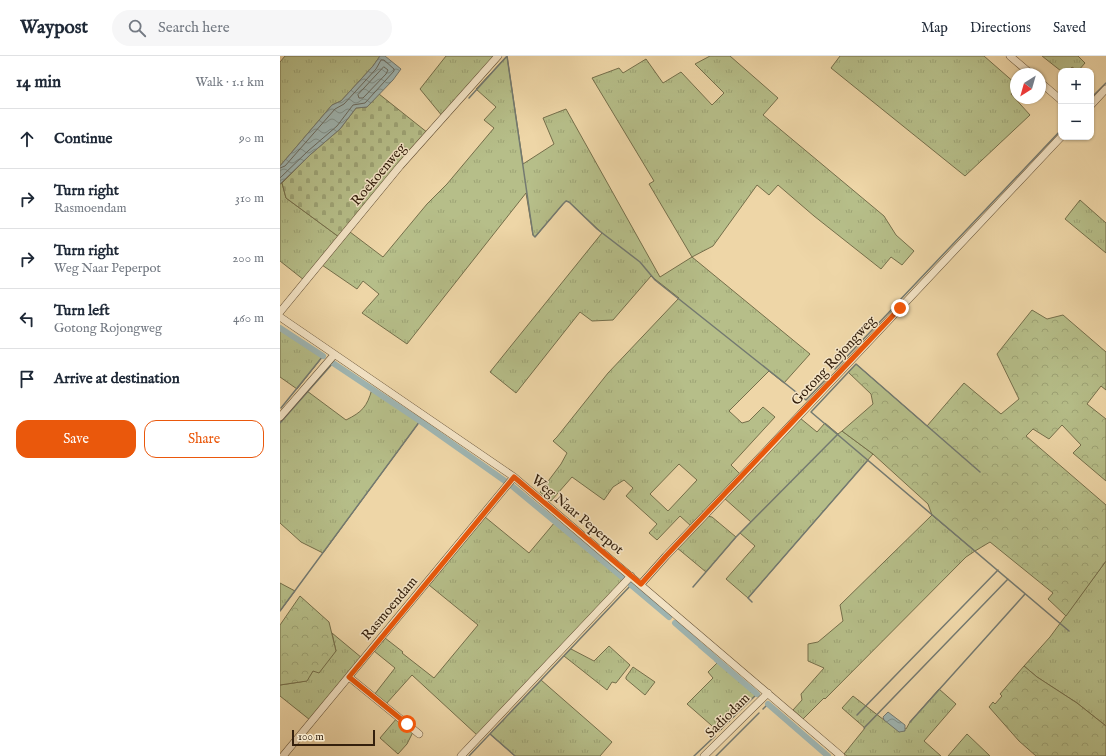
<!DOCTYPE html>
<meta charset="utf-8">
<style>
body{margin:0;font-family:"IM FELL English",serif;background:#f6f6f7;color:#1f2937}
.controls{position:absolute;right:12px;top:12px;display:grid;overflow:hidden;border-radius:8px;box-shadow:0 1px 3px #0004}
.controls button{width:36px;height:36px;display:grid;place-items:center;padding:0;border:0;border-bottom:1px solid #e0e1e3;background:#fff;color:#1f2937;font:20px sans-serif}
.compass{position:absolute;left:730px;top:12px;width:36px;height:36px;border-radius:50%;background:#fff;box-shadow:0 1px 3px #0004;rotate:217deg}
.scale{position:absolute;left:12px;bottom:10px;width:83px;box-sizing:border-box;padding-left:4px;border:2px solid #34200d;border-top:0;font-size:11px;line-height:14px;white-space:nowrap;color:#34200d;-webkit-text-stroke:3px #f4e4c6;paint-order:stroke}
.stop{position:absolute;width:12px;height:12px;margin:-9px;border:3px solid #ea580c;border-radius:50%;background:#fff}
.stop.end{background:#ea580c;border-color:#fff;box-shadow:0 1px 4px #0008}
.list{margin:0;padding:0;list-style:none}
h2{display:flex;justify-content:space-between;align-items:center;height:52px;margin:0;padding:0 16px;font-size:17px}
h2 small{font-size:13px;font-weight:400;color:#747a83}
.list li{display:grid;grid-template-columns:26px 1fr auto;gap:12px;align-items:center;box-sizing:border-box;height:60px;padding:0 16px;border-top:1px solid #e0e1e3}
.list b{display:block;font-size:15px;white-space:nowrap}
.list p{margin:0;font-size:13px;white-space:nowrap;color:#747a83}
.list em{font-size:13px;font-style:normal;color:#747a83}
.actions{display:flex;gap:8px;padding:12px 16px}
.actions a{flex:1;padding:9px 0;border:1px solid #ea580c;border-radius:12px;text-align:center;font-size:14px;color:#ea580c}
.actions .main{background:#ea580c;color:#fff}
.icon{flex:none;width:22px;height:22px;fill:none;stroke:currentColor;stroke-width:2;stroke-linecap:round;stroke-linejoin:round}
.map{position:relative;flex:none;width:826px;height:700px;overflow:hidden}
header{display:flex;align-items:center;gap:24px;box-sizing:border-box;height:56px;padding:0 20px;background:#fff;border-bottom:1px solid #e0e1e3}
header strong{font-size:19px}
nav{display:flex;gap:22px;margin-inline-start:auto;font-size:14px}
.search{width:280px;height:36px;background:#f6f6f7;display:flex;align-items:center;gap:10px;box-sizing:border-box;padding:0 14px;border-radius:22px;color:#747a83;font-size:15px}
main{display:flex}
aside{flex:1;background:#fff}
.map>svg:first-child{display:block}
</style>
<header>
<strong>Waypost</strong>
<div class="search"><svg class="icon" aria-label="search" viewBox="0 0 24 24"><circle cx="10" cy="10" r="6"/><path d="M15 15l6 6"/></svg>Search here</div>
<nav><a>Map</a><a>Directions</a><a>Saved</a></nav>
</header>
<main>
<aside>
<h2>14 min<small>Walk · 1.1 km</small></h2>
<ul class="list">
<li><svg class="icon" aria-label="ahead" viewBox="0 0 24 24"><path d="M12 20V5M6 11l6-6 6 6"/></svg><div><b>Continue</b></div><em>90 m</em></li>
<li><svg class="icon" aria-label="right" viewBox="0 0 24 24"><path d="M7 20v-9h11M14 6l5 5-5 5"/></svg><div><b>Turn right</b><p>Rasmoendam</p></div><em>310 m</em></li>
<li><svg class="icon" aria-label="right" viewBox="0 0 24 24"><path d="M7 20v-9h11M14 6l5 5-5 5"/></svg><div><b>Turn right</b><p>Weg Naar Peperpot</p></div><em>200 m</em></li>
<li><svg class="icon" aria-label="left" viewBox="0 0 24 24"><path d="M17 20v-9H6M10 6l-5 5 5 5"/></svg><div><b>Turn left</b><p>Gotong Rojongweg</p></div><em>460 m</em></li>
<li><svg class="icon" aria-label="arrive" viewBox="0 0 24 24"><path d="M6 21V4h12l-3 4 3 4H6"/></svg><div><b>Arrive at destination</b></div></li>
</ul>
<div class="actions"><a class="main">Save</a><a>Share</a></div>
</aside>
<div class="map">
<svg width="826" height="700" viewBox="0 0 826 700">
<defs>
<pattern id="grass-tufts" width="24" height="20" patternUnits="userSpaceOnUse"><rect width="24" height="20" fill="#b6be89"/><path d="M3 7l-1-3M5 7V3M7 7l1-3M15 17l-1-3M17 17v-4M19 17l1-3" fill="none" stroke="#9da375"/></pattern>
<pattern id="forest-crowns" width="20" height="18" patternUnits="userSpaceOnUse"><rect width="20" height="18" fill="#b6be89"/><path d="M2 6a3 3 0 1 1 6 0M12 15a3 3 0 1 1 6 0" fill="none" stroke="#9da375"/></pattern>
<pattern id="cemetery-stones" width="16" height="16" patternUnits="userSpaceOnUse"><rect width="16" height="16" fill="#b6be89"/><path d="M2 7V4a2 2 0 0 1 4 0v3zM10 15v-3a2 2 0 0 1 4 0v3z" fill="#9da375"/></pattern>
<pattern id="water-waves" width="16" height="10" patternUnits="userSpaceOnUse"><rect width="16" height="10" fill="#9fb6b3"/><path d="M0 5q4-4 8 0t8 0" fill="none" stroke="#829490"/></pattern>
</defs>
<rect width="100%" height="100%" fill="#eed6a7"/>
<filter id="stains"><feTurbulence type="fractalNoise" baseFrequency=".005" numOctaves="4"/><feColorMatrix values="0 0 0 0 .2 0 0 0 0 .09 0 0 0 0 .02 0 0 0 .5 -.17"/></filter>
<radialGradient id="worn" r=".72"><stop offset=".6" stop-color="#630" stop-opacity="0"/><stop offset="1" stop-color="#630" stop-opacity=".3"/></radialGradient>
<!-- grass -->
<path fill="url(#grass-tufts)" stroke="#756f4b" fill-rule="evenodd" d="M 5,0 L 100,0 L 93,10 L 61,45 L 52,49 L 0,110 L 0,6 Z
M 166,0 L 216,0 L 163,61 L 140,33 Z
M 227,0 L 243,108 L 274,88 L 263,62 L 286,53 L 380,221 L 412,201 L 369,128 L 374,125 L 312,22 L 339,12 L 343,17 L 366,3 L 383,27 L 401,16 L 432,49 L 444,37 L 415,8 L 430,0 L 450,0 L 498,42 L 483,59 L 604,160 L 616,179 L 634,195 L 622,209 L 611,201 L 601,213 L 534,160 L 498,129 L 489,139 L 477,129 L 433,190 L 412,201 L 530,298 L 504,327 L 489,315 L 449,355 L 462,367 L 469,365 L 483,351 L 495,361 L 451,409 L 461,419 L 411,470 L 400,460 L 377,484 L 369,477 L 377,468 L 346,440 L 353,432 L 344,424 L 333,431 L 324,444 L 292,421 L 271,445 L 260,436 L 281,408 L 287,397 L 273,385 L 277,381 L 328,317 L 399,242 L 371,220 L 333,264 L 312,265 L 300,256 L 236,337 L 210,316 L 322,177 L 289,146 L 286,145 L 283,148 L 255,181 L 253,179 L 246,137 L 127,288 L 82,257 L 99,238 L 83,225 L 77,233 L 42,209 L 70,176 L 103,201 L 147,148 L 167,128 L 214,72 L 204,64 L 216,51 L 196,33 ZM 399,408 L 417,424 L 388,455 L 370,438 Z
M 560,0 L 704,0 L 736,28 L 736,32 L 731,38 L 750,59 L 685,120 L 551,12 Z
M 762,0 L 798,0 L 805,7 L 798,15 L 792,11 L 789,15 L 781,15 Z
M 2,127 L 6,142 L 59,181 L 24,224 L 0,205 L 0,128 Z
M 800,144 L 826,167 L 826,197 L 785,163 Z
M 0,272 L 43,300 L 17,333 L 0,321 Z
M 92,333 L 140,365 L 43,497 L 21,486 L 0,467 L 0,367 L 27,335 L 66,364 C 82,356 87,351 92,333 Z
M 520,362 L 537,376 L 545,367 L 558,378 L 562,375 L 593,398 L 468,542 L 446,523 L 475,490 L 460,477 L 471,466 L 444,442 Z
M 652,459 L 695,495 L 686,501 L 545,643 L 544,642 L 523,663 L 513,654 L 522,644 L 521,638 L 544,612 L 528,605 L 528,588 L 538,586 L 563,565 L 560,549 Z
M 427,460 L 432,461 L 456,481 L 426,516 L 396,491 Z
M 205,461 L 249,497 L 275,466 L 344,524 L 197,679 L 132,619 L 106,648 L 94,639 L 115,612 L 94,595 L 105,582 L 123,596 L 122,597 L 154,622 L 198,569 L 149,529 Z
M 826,505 L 826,670 L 797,647 L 757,621 L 744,610 L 770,581 Z
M 0,527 L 15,535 L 0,555 Z
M 52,577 L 82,602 L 30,664 L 0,640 L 0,629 L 26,625 L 33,615 L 56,595 Z
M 329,590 L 350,609 L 336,627 L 332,626 L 327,634 L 284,600 L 291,593 L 314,605 Z
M 439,605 L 476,639 L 439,676 L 407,648 L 433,622 L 428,616 Z
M 353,611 L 375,626 L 365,639 L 346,623 L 346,621 Z
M 261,624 L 332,686 L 320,700 L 235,700 L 210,678 Z
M 659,633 L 676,648 L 644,685 L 661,700 L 567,700 L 564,698 L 585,672 L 562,652 L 573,640 L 604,664 L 626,673 L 630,666 Z
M 117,662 L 133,676 L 127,688 L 118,698 L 100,682 Z
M 687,678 L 710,700 L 668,700 Z"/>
<!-- forest -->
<path fill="url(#forest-crowns)" stroke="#756f4b" d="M 752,254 L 767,263 L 783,259 L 826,296 L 826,334 L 821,330 L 807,348 L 826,363 L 826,425 L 793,397 L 801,389 L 782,369 L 769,383 L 753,373 L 746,380 L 826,449 L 826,505 L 786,560 L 768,543 L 773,537 L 710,486 L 695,495 L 652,459 L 648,448 L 593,398 L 562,375 L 593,348 L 591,338 L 568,316 L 576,308 L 647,370 L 684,327 L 721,358 L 739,343 L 717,298 Z
M 20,540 L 49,566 L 56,595 L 39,617 L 33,615 L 27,625 L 0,629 L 0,569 Z
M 744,610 L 757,621 L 797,647 L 826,670 L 826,700 L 756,700 L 739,685 L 709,651 L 713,646 L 715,648 L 722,640 L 720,638 Z"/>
<!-- cemetery -->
<path fill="url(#cemetery-stones)" stroke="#756f4b" d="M 99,38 L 148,77 L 59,181 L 6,142 L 2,127 L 31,98 L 60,73 L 76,52 L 87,51 Z"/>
<!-- water -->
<path fill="url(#water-waves)" stroke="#747a71" d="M 100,0 L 105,0 L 121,13 L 113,24 L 87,51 L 76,52 L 60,73 L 31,98 L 0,128 L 0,110 L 52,49 L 61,45 L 93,10 Z
M 608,656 L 625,669 L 625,675 L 619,676 L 604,664 L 603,661 Z"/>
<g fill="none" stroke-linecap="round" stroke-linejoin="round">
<!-- shore -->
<path stroke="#6a6b60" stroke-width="1" d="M 104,11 L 108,14 L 106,18 L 83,42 L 79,42 L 78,39 Z
M 0,112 L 5,110 L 55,53 L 64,48 L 96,13 L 101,4 L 104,4 L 114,13 L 114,15 L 85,47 L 73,49 L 57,70 L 28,95 L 0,122"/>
<!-- stream -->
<path stroke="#747a71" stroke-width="1.5" d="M 227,0 L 253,179 L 255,181 L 283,148 L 286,145 L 289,146 L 317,173 L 360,206 L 375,224 L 526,344 L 550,319
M 189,42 L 227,0
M 811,42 L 826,27
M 619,245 L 781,74
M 555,313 L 613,252
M 1,352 L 43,300
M 0,367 L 53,307
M 700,416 L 576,308 L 531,356 L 789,575
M 413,531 L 456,481 L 558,378
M 472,546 L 468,542 L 588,404
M 0,555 L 140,365
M 483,653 L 488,648
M 577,659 L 718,514
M 630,666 L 745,538
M 584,672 L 728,523
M 440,674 L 477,638
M 210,678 L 235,700
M 189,700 L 351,529
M 414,700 L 435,680
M 436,700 L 479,657"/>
<!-- canal -->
<path stroke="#9fb6b3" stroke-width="6" d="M 0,272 L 43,300
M 53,307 L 140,365 L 225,425
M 232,430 L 342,521
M 351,529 L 389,561
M 395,567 L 418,587
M 420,589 L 434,601
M 436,603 L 477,638
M 488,648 L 548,700"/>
<defs>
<path id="minor" d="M 730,0 L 751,18
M 760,26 L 781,44
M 811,49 L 826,33
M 0,256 L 120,110 L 218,0
M 0,261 L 234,421 L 561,700
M 0,361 L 54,299
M 361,528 L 386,500 L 483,398 L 781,81
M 69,621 L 139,678
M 3,700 L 234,421
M 181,700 L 351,520
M 424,700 L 488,637"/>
</defs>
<!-- minor casing -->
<use href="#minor" stroke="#624e34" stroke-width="8"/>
<!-- minor -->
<use href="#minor" stroke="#f4e4c6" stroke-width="7"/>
</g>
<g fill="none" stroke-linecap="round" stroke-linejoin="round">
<!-- route -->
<path stroke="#ea580c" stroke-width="5" d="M 127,668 L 69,621 L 234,421 L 361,528 L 386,500 L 620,252"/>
</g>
<g text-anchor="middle" stroke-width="3" stroke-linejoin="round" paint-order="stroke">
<!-- street labels -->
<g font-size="14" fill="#34200d" stroke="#f4e4c6">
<text transform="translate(98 118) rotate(-50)" y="5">Roekoenweg</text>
<text transform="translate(553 304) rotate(-47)" y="5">Gotong Rojongweg</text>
<text transform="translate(298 458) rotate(40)" y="5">Weg Naar Peperpot</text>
<text transform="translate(109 552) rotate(-50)" y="5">Rasmoendam</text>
<text transform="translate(447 659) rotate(-45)" y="5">Sadiodam</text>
</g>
</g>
<rect width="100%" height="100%" filter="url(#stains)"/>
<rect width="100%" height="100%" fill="url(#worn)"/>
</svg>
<div class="controls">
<button>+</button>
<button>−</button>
</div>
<svg class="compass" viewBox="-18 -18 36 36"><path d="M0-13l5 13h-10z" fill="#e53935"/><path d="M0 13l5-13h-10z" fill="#747a83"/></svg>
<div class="scale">100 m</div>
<div class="stop" style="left:127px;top:668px"></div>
<div class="stop end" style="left:620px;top:252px"></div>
</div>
</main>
